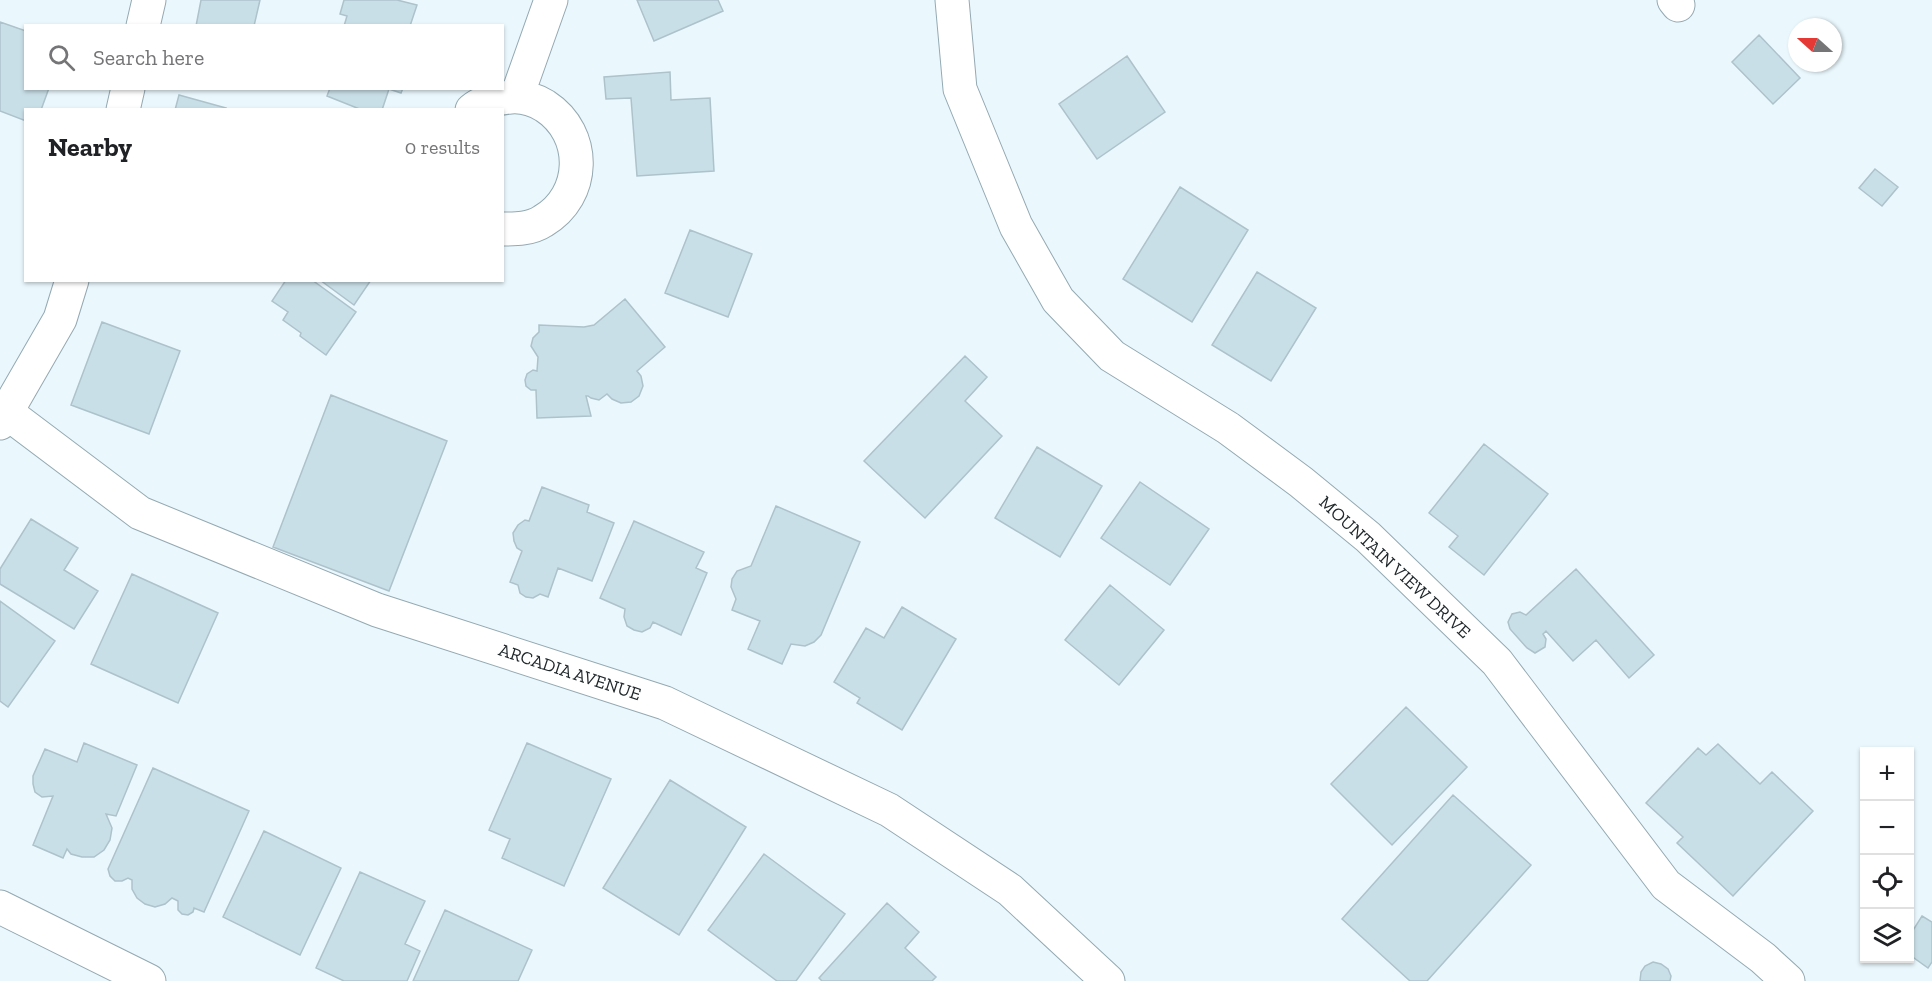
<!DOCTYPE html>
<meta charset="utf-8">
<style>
body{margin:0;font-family:"Zilla Slab",serif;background:#f6f6f6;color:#202124}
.controls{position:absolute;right:18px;bottom:18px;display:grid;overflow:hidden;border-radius:0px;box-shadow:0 2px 4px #0004}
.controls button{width:54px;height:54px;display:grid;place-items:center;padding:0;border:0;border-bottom:2px solid #e0e0e0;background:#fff;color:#202124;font:30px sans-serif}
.compass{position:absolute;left:1788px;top:18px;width:54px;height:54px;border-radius:50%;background:#fff;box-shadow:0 2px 4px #0004;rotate:291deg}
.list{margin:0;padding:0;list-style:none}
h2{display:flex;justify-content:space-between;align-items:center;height:78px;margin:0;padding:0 24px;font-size:26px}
h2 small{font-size:20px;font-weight:400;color:#757577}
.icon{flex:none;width:33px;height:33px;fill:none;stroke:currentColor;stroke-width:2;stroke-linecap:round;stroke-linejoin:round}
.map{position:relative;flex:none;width:1932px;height:981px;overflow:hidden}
.search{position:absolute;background:#fff;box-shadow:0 2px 4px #0004;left:24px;top:24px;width:480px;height:66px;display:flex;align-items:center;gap:15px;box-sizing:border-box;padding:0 21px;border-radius:0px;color:#757577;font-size:22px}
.panel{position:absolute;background:#fff;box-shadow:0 2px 4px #0004;left:24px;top:108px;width:480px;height:174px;border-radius:0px}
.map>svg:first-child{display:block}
</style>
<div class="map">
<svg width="1932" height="981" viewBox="0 0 1932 981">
<rect width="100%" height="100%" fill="#eaf8fd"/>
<!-- building -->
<path fill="#c9dfe8" stroke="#adc2cb" stroke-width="1.5" d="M 201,0 L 260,0 L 254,26 L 196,26 Z
M 344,0 L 397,0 L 417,5 L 410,26 L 344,26 L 347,16 L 340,14 Z
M 637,0 L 718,0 L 723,11 L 654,41 Z
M 0,22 L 26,31 L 26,88 L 49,88 L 41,110 L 26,110 L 26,121 L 0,111 Z
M 1759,35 L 1800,78 L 1773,104 L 1732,62 Z
M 1127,56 L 1165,112 L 1097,159 L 1059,104 Z
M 670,72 L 671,100 L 710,98 L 714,171 L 637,176 L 631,98 L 606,99 L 604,77 Z
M 330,88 L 403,88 L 401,93 L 389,89 L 382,110 L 362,110 L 327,96 Z
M 179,95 L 226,108 L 225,110 L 175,110 Z
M 1875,169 L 1898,187 L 1882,206 L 1859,188 Z
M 1180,187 L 1248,230 L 1192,322 L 1123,279 Z
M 690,230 L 752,254 L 728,317 L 665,293 Z
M 1257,272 L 1316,308 L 1271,381 L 1212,345 Z
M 286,280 L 312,280 L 356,312 L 326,355 L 300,336 L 301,333 L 283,320 L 288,312 L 272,301 Z
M 320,280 L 371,280 L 354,305 Z
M 625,299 L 665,347 L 637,371 L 641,376 L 643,386 L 639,396 L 631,402 L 621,403 L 612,399 L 607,394 L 599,400 L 591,398 L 588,396 L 586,396 L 591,416 L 537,418 L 536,390 L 531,390 L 526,386 L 525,380 L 527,374 L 533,370 L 537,371 L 538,357 L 531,346 L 533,338 L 539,332 L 539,325 L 584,327 L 594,325 Z
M 102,322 L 180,351 L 149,434 L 71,405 Z
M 965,356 L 987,377 L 965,401 L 1002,436 L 925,518 L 864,461 Z
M 331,395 L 447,441 L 389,591 L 273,547 Z
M 1484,444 L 1548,494 L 1484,575 L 1449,547 L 1458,536 L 1429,513 Z
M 1037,447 L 1102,486 L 1060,557 L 995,518 Z
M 1140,482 L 1209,529 L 1170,585 L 1101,538 Z
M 542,487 L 589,505 L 587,512 L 614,523 L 592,581 L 558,568 L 548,597 L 540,594 L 533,598 L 526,597 L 520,593 L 518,585 L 510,582 L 522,551 L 517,548 L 514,541 L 513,533 L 518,525 L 525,520 L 529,521 Z
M 776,506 L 860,542 L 821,635 L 814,642 L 805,646 L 791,644 L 782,664 L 748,649 L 760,621 L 732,610 L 736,599 L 731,587 L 732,579 L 737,571 L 751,566 Z
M 31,519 L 78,548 L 64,570 L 98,591 L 74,629 L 0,584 L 0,569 Z
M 634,521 L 704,552 L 696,568 L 707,573 L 681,635 L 653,622 L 650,628 L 642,632 L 634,630 L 627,626 L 624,617 L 625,609 L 600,598 Z
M 1576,569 L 1654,655 L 1629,678 L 1596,640 L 1573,661 L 1546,631 L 1543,634 L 1546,639 L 1545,647 L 1535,653 L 1527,648 L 1510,629 L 1508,622 L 1512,614 L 1520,612 L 1526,615 Z
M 132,574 L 218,613 L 178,703 L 91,664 Z
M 1110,585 L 1164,630 L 1119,685 L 1065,640 Z
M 0,601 L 55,641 L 8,707 L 0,701 Z
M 902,607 L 956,639 L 902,730 L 857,703 L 860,698 L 834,682 L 866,628 L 884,638 Z
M 1406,707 L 1467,767 L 1392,845 L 1331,784 Z
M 84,743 L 137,765 L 116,816 L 106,814 L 112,828 L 110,840 L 104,850 L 94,857 L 82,857 L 71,854 L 67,849 L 63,858 L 33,845 L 53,796 L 42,797 L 35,792 L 33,784 L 33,776 L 45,749 L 77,762 Z
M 527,743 L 611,779 L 564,886 L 502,858 L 510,839 L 489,830 Z
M 1718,744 L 1760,784 L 1772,772 L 1813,811 L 1733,896 L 1677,843 L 1683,837 L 1646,803 L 1698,748 L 1706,755 Z
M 153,768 L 249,811 L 204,912 L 194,908 L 193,912 L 188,915 L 182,914 L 178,910 L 178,901 L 172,898 L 165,904 L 155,907 L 145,904 L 137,898 L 132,889 L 132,880 L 128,878 L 122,881 L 115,881 L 110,876 L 108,869 Z
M 670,780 L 746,827 L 679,935 L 603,888 Z
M 1453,795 L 1531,865 L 1427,981 L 1410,981 L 1342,919 Z
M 264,831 L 341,868 L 300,955 L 223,917 Z
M 764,854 L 845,914 L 796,981 L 777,981 L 708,930 Z
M 360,872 L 425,901 L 405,944 L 420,951 L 407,981 L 344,981 L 316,968 Z
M 887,903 L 919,932 L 905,948 L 936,977 L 932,981 L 822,981 L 819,978 Z
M 445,910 L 532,950 L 518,981 L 413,981 Z
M 1922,916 L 1932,922 L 1932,962 L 1928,968 L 1910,955 L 1910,935 Z
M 1653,962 L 1661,964 L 1668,969 L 1671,976 L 1670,981 L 1640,981 L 1641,972 L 1645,966 Z"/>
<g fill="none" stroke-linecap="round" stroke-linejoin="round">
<defs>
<path id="minor" d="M 952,0 L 960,89 L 1016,226 L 1058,300 L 1112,356 L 1228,428 L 1301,482 L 1368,537 L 1497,662 L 1666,885 L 1763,958 L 1788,981
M 1674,0 L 1678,5
M 143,26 L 149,0
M 517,96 L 551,0
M 123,110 L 128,88
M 472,110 C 483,101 496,98 511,97 C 523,96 535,100 545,106 C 588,134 586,196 543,221 C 531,229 516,229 502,229
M 6,412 L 140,513 L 377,610 L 665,703 L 889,810 L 1010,890 L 1108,981
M 0,423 L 60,319 L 72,280
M 0,907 L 149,981"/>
</defs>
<!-- minor casing -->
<use href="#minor" stroke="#94a9b2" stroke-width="35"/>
<!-- minor -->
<use href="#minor" stroke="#fff" stroke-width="33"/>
</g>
<g text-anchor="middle" stroke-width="4.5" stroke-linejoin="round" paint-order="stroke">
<!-- street labels -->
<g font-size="18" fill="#20282b" stroke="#fff">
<text transform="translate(1395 567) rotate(43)" y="6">MOUNTAIN VIEW DRIVE</text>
<text transform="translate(570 672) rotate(18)" y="6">ARCADIA AVENUE</text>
</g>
</g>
</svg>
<div class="controls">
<button>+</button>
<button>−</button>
<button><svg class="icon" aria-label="locate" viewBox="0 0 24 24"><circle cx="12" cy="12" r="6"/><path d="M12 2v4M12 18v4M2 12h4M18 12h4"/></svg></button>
<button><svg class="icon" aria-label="layers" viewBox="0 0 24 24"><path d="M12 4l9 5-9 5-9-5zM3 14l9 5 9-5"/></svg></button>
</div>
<svg class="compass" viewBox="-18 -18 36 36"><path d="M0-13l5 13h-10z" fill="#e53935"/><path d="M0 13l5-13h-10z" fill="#757577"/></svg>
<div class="search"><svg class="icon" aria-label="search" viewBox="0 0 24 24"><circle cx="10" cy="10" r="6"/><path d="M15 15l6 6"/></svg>Search here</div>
<section class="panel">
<h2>Nearby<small>0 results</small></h2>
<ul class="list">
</ul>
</section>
</div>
